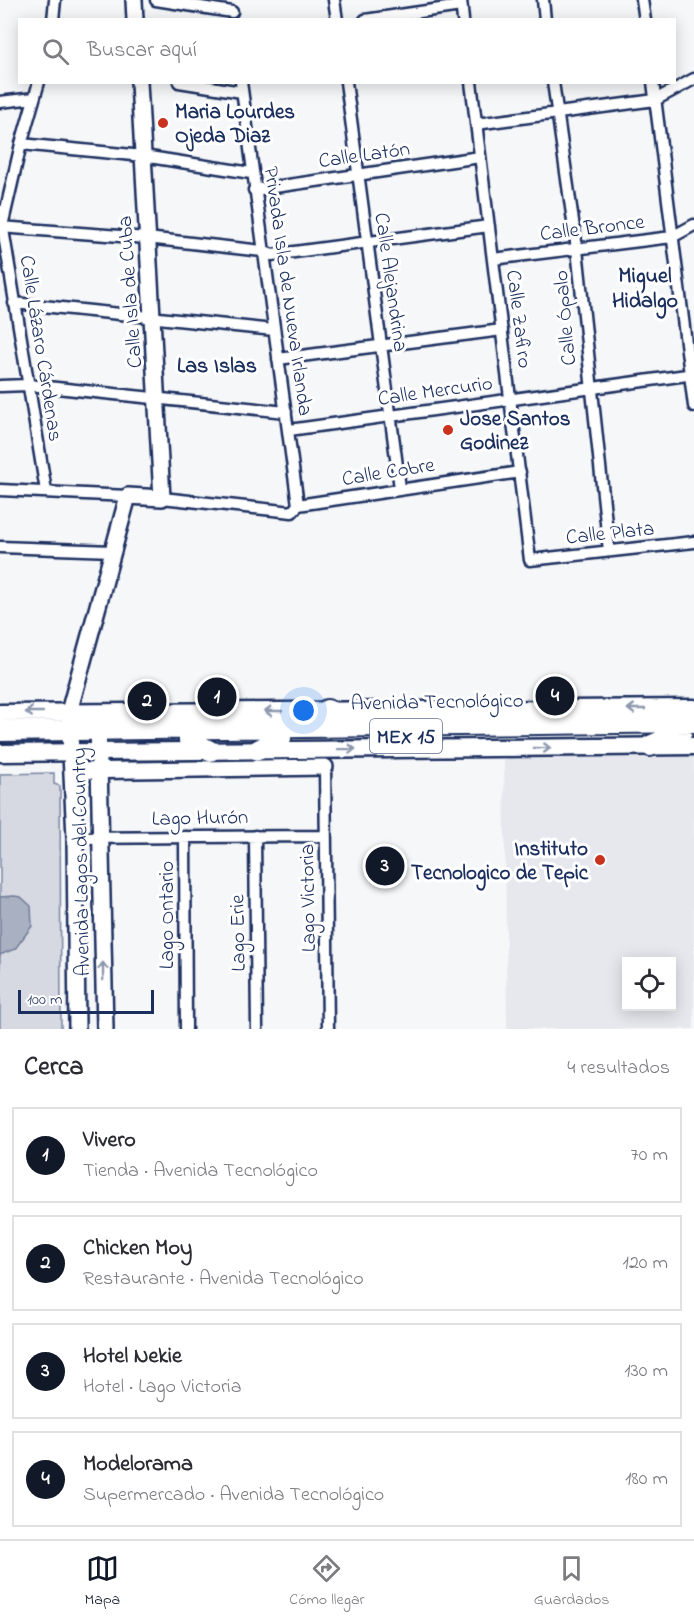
<!DOCTYPE html>
<html lang="es">
<meta charset="utf-8">
<style>
body{margin:0;font-family:"Indie Flower",sans-serif;background:#f7f7f7;color:#2b2b33}
.controls{position:absolute;right:18px;bottom:18px;display:grid;overflow:hidden;border-radius:0px;box-shadow:0 3px 15px #0003}
.controls button{width:54px;height:54px;display:grid;place-items:center;padding:0;border:0;border-bottom:2px solid #e1e1e2;background:#fff;color:#2b2b33;font:30px sans-serif}
.scale{position:absolute;left:18px;bottom:15px;width:136px;box-sizing:border-box;padding-left:6px;border:3px solid #1b2f5e;border-top:0;font-size:16px;line-height:21px;white-space:nowrap;color:#1b2f5e;-webkit-text-stroke:4px #fff;paint-order:stroke}
.you{position:absolute;left:304px;top:711px;width:21px;height:21px;margin:-15px;border:4px solid #fff;border-radius:50%;background:#1a73e8;box-shadow:0 0 0 9px #1a73e833}
.badge{display:grid;place-items:center;width:39px;height:39px;border-radius:50%;background:#111827;color:#fff;font-size:20px;font-weight:700}
.pin{position:absolute;translate:-50% -50%;border:3px solid #fff;box-shadow:0 2px 6px #0006}
.list{margin:0;padding:0;list-style:none}
h2{display:flex;justify-content:space-between;align-items:center;height:78px;margin:0;padding:0 24px;font-size:26px}
h2 small{font-size:20px;font-weight:400;color:#7c7c81}
.list li{display:grid;grid-template-columns:39px 1fr auto;gap:18px;align-items:center;box-sizing:border-box;height:96px;margin:0 12px 12px;padding:0 12px;border:2px solid #e1e1e2;border-radius:0px}
.list b{display:block;font-size:22px;white-space:nowrap}
.list p{margin:0;font-size:20px;white-space:nowrap;color:#7c7c81}
.list em{font-size:20px;font-style:normal;color:#7c7c81}
.icon{flex:none;width:33px;height:33px;fill:none;stroke:currentColor;stroke-width:2;stroke-linecap:round;stroke-linejoin:round}
.map{position:relative;flex:none;width:694px;height:1029px;overflow:hidden}
.search{position:absolute;background:#fff;box-shadow:0 3px 15px #0003;left:18px;right:18px;top:18px;height:66px;display:flex;align-items:center;gap:15px;box-sizing:border-box;padding:0 21px;border-radius:0px;color:#7c7c81;font-size:22px}
.sheet{height:510px;background:#fff}
nav{display:flex;justify-content:space-around;align-items:center;box-sizing:border-box;height:84px;border-top:2px solid #e1e1e2;background:#fff;font-size:16px;color:#7c7c81}
nav a{display:grid;justify-items:center;gap:3px}
nav .on{color:#111827}
.map>svg:first-child{display:block}
</style>
<div class="map">
<svg width="694" height="1029" viewBox="0 0 694 1029">
<rect width="100%" height="100%" fill="#f6f7f9"/>
<filter id="ink" filterUnits="userSpaceOnUse"><feTurbulence type="fractalNoise" baseFrequency=".0167" numOctaves="2"/><feDisplacementMap in="SourceGraphic" scale="12" xChannelSelector="R" yChannelSelector="G"/><feConvolveMatrix kernelMatrix="1 2 1 2 8 2 1 2 1" color-interpolation-filters="sRGB"/></filter>
<g filter="url(#ink)">
<!-- built -->
<path fill="#e6e8ee" fill-rule="evenodd" d="M 694,755 L 694,1029 L 507,1029 L 504,758 ZM 626,962 L 672,962 L 672,1006 L 626,1006 Z"/>
<!-- green -->
<path fill="#d6d9e2" stroke="#7884a0" stroke-width="1.5" d="M 54,773 L 54,784 L 60,786 L 61,1029 L 0,1029 L 0,774 Z"/>
<!-- water -->
<path fill="#a9b0c1" stroke="#707c99" stroke-width="1.5" d="M 14,896 L 21,897 L 31,906 L 32,926 L 15,949 L 0,955 L 0,897 Z"/>
<g fill="none" stroke-linecap="round" stroke-linejoin="round">
<defs>
<path id="street" d="M 156,0 L 232,12
M 334,0 L 337,20
M 461,0 L 463,20
M 543,0 L 545,20
M 642,0 L 645,20
M 53,20 L 55,0
M 365,20 L 461,6
M 179,82 L 242,92
M 241,82 L 298,505
M 346,82 L 400,488
M 471,82 L 530,560 L 694,542
M 553,82 L 577,249 L 609,551
M 653,82 L 694,406
M 0,102 L 34,98
M 476,124 L 655,100 L 694,79
M 21,144 L 143,156 L 251,173
M 254,190 L 480,157
M 0,211 L 46,491
M 3,222 L 21,144 L 39,82
M 0,227 L 147,238 L 262,251 L 272,255 L 489,226
M 493,259 L 672,237 L 694,225
M 14,303 L 274,330
M 278,359 L 502,330
M 0,386 L 28,385 L 286,412
M 289,430 L 694,374
M 0,490 L 128,496
M 162,498 L 292,512 L 298,505
M 298,505 L 520,472
M 0,547 L 113,551
M 325,767 L 328,1029
M 255,836 L 257,1029
M 185,837 L 186,1029
M 75,838 L 325,836"/>
<path id="secondary" d="M 134,0 L 135,20
M 98,720 L 105,1029
M 72,771 L 325,767
M 77,1029 L 75,838 L 69,712 L 128,496 L 162,498 L 139,82"/>
<path id="primary" d="M 0,713 L 694,708
M 0,753 L 694,746"/>
<path id="highway" d="M 327,710 L 356,723
M 0,731 L 694,722
M 189,740 L 210,751
M 650,746 L 681,733
M 258,750 L 281,738"/>
</defs>
<!-- street casing -->
<use href="#street" stroke="#1b2f5e" stroke-width="15"/>
<!-- secondary casing -->
<use href="#secondary" stroke="#1b2f5e" stroke-width="20"/>
<!-- primary casing -->
<use href="#primary" stroke="#1b2f5e" stroke-width="21"/>
<!-- highway casing -->
<use href="#highway" stroke="#1b2f5e" stroke-width="24"/>
<!-- street -->
<use href="#street" stroke="#fff" stroke-width="10"/>
<!-- secondary -->
<use href="#secondary" stroke="#fff" stroke-width="15"/>
<!-- primary -->
<use href="#primary" stroke="#fff" stroke-width="16"/>
<!-- highway -->
<use href="#highway" stroke="#fff" stroke-width="20"/>
</g>
<!-- one-way arrows -->
<defs><path id="oneway-shaft" d="M-6 0H5M1.5-3L5.5 0L1.5 3" fill="none" stroke-width="1.6" stroke-linecap="round" stroke-linejoin="round" transform="scale(1.5)"/></defs>
<g stroke="#8d97ae">
<use href="#oneway-shaft" transform="translate(636 709) rotate(180)"/>
<use href="#oneway-shaft" transform="translate(273 711) rotate(180)"/>
<use href="#oneway-shaft" transform="translate(34 712) rotate(180)"/>
<use href="#oneway-shaft" transform="translate(542 748) rotate(1)"/>
<use href="#oneway-shaft" transform="translate(347 749) rotate(-1)"/>
<use href="#oneway-shaft" transform="translate(103 971) rotate(-91)"/>
</g>
</g>
<!-- markers -->
<g fill="#c8321e" stroke="#fff" stroke-width="2">
<circle cx="163" cy="123" r="6"/>
<circle cx="448" cy="430" r="6"/>
<circle cx="600" cy="860" r="6"/>
</g>
<g text-anchor="middle" stroke-width="6" stroke-linejoin="round" paint-order="stroke">
<!-- shield labels -->
<rect fill="#fff" stroke="#5f6d8e" stroke-width="1.5" x="370" y="719" width="72" height="34" rx="4.5"/>
<g font-size="20" font-weight="bold" fill="#1b2f5e">
<text x="406" y="743">MEX 15</text>
</g>
<!-- poi labels -->
<g font-size="21" font-weight="bold" fill="#1b2f5e" stroke="#fff" text-anchor="start">
<text x="175" y="118">Maria Lourdes<tspan x="175" dy="24">Ojeda Diaz</tspan></text>
<text x="460" y="425">Jose Santos<tspan x="460" dy="24">Godinez</tspan></text>
<text x="588" y="855" text-anchor="end">Instituto<tspan x="588" dy="24">Tecnologico de Tepic</tspan></text>
</g>
<!-- street labels -->
<g font-size="21" fill="#1b2f5e" stroke="#fff">
<text transform="translate(364 154) rotate(-8)" y="7">Calle Latón</text>
<text transform="translate(592 227) rotate(-7)" y="7">Calle Bronce</text>
<text transform="translate(392 282) rotate(82)" y="7">Calle Alejandrina</text>
<text transform="translate(289 291) rotate(82)" y="7">Privada Isla de Nueva Irlanda</text>
<text transform="translate(129 292) rotate(-94)" y="7">Calle Isla de Cuba</text>
<text transform="translate(564 318) rotate(-95)" y="7">Calle Ópalo</text>
<text transform="translate(520 319) rotate(83)" y="7">Calle Zafiro</text>
<text transform="translate(42 348) rotate(81)" y="7">Calle Lázaro Cárdenas</text>
<text transform="translate(435 390) rotate(-8)" y="7">Calle Mercurio</text>
<text transform="translate(388 471) rotate(-9)" y="7">Calle Cobre</text>
<text transform="translate(610 532) rotate(-6)" y="7">Calle Plata</text>
<text transform="translate(437 701) rotate(-1)" y="7">Avenida Tecnológico</text>
<text transform="translate(200 817) rotate(-1)" y="7">Lago Hurón</text>
<text transform="translate(80 862) rotate(-91)" y="7">Avenida Lagos del Country</text>
<text transform="translate(307 898) rotate(-91)" y="7">Lago Victoria</text>
<text transform="translate(166 915) rotate(-90)" y="7">Lago Ontario</text>
<text transform="translate(237 933) rotate(-91)" y="7">Lago Erie</text>
</g>
<!-- neighbourhood labels -->
<g font-size="22" font-weight="bold" fill="#1b2f5e" stroke="#fff">
<text x="645" y="282">Miguel<tspan x="645" dy="25">Hidalgo</tspan></text>
<text x="217" y="372">Las Islas</text>
</g>
</g>
</svg>
<div class="controls">
<button><svg class="icon" aria-label="locate" viewBox="0 0 24 24"><circle cx="12" cy="12" r="6"/><path d="M12 2v4M12 18v4M2 12h4M18 12h4"/></svg></button>
</div>
<div class="scale">100 m</div>
<div class="you"></div>
<div class="pin badge" style="left:217px;top:697px">1</div>
<div class="pin badge" style="left:147px;top:701px">2</div>
<div class="pin badge" style="left:385px;top:866px">3</div>
<div class="pin badge" style="left:555px;top:696px">4</div>
<div class="search"><svg class="icon" aria-label="search" viewBox="0 0 24 24"><circle cx="10" cy="10" r="6"/><path d="M15 15l6 6"/></svg>Buscar aquí</div>
</div>
<section class="sheet">
<h2>Cerca<small>4 resultados</small></h2>
<ul class="list">
<li><span class="badge">1</span><div><b>Vivero</b><p>Tienda · Avenida Tecnológico</p></div><em>70 m</em></li>
<li><span class="badge">2</span><div><b>Chicken Moy</b><p>Restaurante · Avenida Tecnológico</p></div><em>120 m</em></li>
<li><span class="badge">3</span><div><b>Hotel Nekie</b><p>Hotel · Lago Victoria</p></div><em>130 m</em></li>
<li><span class="badge">4</span><div><b>Modelorama</b><p>Supermercado · Avenida Tecnológico</p></div><em>180 m</em></li>
</ul>
</section>
<nav>
<a class="on"><svg class="icon" aria-label="map" viewBox="0 0 24 24"><path d="M3 6l6-2 6 2 6-2v14l-6 2-6-2-6 2zM9 4v14M15 6v14"/></svg>Mapa</a>
<a><svg class="icon" aria-label="directions" viewBox="0 0 24 24"><path d="M12 3l9 9-9 9-9-9zM9 14v-3h6M13 9l2 2-2 2"/></svg>Cómo llegar</a>
<a><svg class="icon" aria-label="saved" viewBox="0 0 24 24"><path d="M7 4h10v16l-5-4-5 4z"/></svg>Guardados</a>
</nav>
